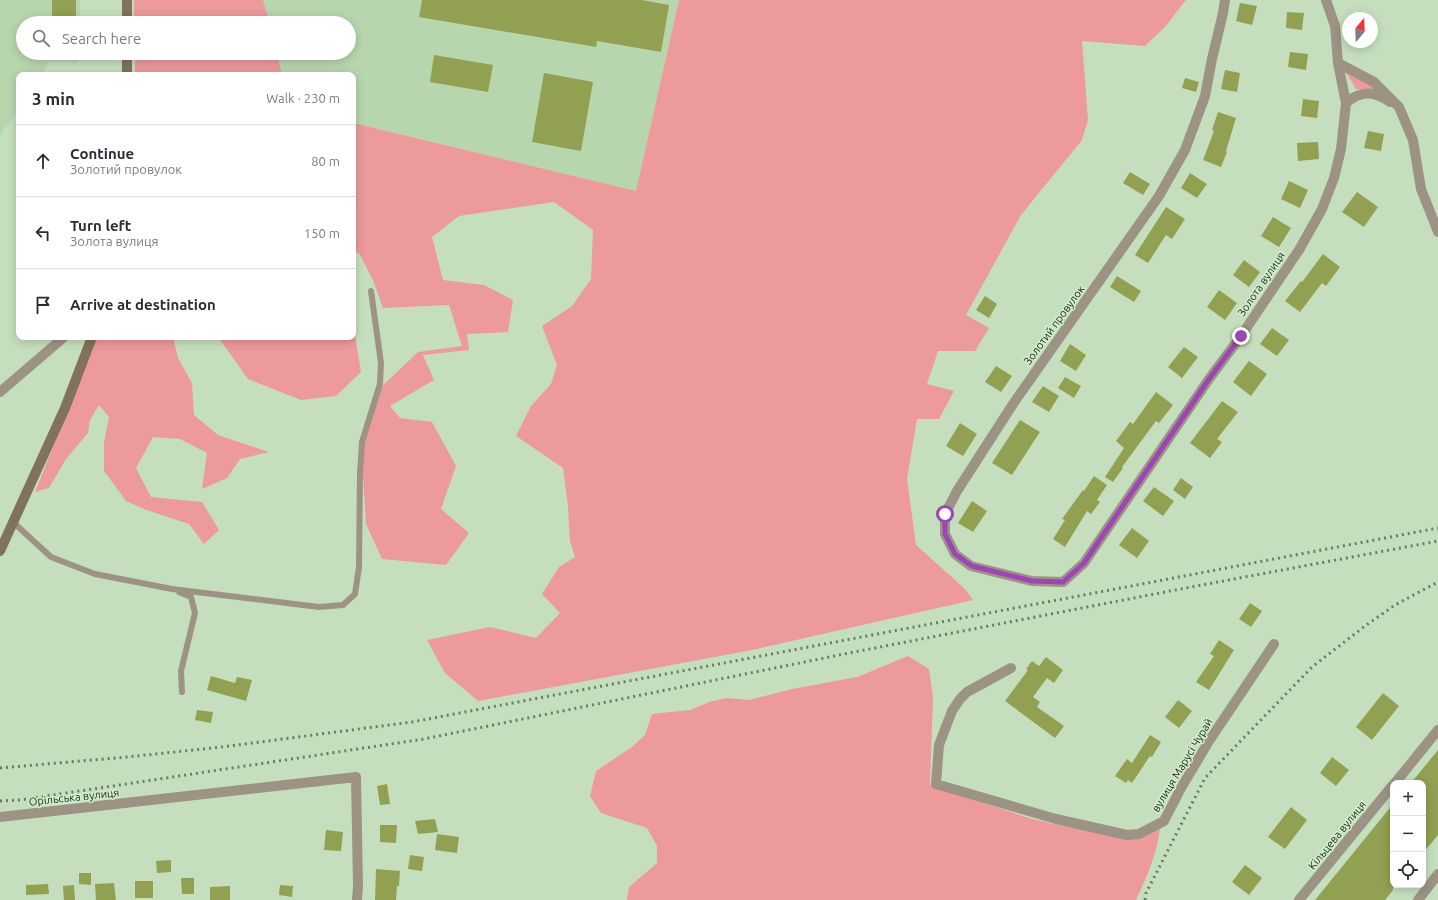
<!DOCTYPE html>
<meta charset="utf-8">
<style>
body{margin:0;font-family:Ubuntu,sans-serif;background:#f7f7f7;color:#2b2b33}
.controls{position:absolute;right:12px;bottom:12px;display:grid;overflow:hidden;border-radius:8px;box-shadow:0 2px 10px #0003}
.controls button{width:36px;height:36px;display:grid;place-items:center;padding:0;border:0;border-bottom:1px solid #e1e1e2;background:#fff;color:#2b2b33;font:20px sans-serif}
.compass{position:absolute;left:1342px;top:12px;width:36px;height:36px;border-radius:50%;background:#fff;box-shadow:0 2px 10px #0003;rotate:19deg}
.stop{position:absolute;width:12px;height:12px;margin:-9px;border:3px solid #9c46b3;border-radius:50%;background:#fff}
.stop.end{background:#9c46b3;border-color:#fff;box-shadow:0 1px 4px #0008}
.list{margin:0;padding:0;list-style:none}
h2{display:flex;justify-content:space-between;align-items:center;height:52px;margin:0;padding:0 16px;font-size:17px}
h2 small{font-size:13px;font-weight:400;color:#7c7c81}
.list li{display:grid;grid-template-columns:26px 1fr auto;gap:12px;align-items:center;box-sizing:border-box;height:72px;padding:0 16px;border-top:1px solid #e1e1e2}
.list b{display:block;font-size:15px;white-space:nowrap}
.list p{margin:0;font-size:13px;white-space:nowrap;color:#7c7c81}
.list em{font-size:13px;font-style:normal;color:#7c7c81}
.icon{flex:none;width:22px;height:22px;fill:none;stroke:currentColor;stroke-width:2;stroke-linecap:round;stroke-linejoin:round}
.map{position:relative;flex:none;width:1438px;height:900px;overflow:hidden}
.search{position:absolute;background:#fff;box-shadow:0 2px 10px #0003;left:16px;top:16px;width:340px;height:44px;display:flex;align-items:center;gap:10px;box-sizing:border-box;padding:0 14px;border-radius:22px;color:#7c7c81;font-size:15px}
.panel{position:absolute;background:#fff;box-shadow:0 2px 10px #0003;left:16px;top:72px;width:340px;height:268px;border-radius:8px}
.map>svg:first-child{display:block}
</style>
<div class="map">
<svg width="1438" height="900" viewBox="0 0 1438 900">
<rect width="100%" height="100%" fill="#c5dfbe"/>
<!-- built -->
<path fill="#b7d6ae" d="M 0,0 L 80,0 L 80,23 L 23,23 L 23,53 L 79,53 L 78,63 L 50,61 L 41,75 L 19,75 L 19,108 L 0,136 Z
M 263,0 L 679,0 L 636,191 L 353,123 L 353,75 L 282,75 L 277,53 L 349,53 L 349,23 L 270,23 Z"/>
<!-- green -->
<path fill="#ec9a9c" d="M 134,0 L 263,0 L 270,23 L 134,23 Z
M 679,0 L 1186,0 L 1165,27 L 1145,46 L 1082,41 L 1088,120 L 1082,140 L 1021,215 L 966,315 L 989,328 L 975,351 L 938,351 L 927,384 L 954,391 L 939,419 L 917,419 L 907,479 L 916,545 L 965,589 L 973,600 L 752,650 L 478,701 L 445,673 L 427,640 L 490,627 L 536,638 L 560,613 L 542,594 L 559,567 L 575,557 L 570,541 L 568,506 L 563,468 L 516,436 L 531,406 L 551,384 L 557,365 L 542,326 L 572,306 L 591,279 L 593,230 L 554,202 L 459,216 L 432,237 L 443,280 L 484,285 L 513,300 L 508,332 L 467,334 L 469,350 L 423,355 L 434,380 L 390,406 L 400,418 L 432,422 L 456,466 L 441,509 L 469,533 L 446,565 L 382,559 L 366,524 L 361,442 L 378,390 L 418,352 L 462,346 L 449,305 L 383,308 L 373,280 L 359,253 L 353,252 L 353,123 L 636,191 Z
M 135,53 L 277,53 L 282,75 L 135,75 Z
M 1345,71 L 1366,81 L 1379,92 L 1356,89 Z
M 353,323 L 361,372 L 336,396 L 301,400 L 248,379 L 218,337 L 353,337 Z
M 97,337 L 173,337 L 178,358 L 192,383 L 194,415 L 218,435 L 269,452 L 240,459 L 227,478 L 202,489 L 207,453 L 180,439 L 153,437 L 136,468 L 151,497 L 202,502 L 219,530 L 204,544 L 189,524 L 144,509 L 126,501 L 104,471 L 104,443 L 109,417 L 99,405 L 90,420 L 88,433 L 66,459 L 49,488 L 35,492 Z
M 908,656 L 929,669 L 933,697 L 930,785 L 1029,818 L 1067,827 L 1126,837 L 1160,828 C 1157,854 1147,876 1136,900 L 627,900 L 629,887 L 657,863 L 657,846 L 647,828 L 601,813 L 590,796 L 596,771 L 632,747 L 645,735 L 652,714 L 690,710 L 709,702 L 727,698 L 749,700 L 792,689 L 857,677 Z"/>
<!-- building -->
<path fill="#91a151" d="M 52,0 L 76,0 L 76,18 L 52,18 Z
M 422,0 L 642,0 L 669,5 L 661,52 L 597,41 L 596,47 L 419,17 Z
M 1240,3 L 1257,6 L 1252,25 L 1236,21 Z
M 1287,12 L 1304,13 L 1302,30 L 1286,28 Z
M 1290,52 L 1308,54 L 1306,70 L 1288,67 Z
M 434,55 L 493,65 L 488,92 L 430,82 Z
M 1225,70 L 1240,73 L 1237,92 L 1221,89 Z
M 544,73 L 593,82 L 581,151 L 532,142 Z
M 1185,78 L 1199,82 L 1196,92 L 1182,88 Z
M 1303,99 L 1319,101 L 1317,118 L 1301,116 Z
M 1218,112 L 1236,118 L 1226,151 L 1227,152 L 1221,167 L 1203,160 L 1214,131 L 1212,130 Z
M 1368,131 L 1384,134 L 1381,151 L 1364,148 Z
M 1318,142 L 1319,159 L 1298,161 L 1297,143 Z
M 1130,172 L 1150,184 L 1143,195 L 1123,183 Z
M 1190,173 L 1207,184 L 1197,198 L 1181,188 Z
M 1289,181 L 1308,190 L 1300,208 L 1281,199 Z
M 1357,192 L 1378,207 L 1364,227 L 1342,212 Z
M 1166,207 L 1185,219 L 1172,239 L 1166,235 L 1148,263 L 1135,255 Z
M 1273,217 L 1291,228 L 1279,247 L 1261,236 Z
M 1323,254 L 1340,267 L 1326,286 L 1322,283 L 1300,312 L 1285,301 L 1301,281 L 1302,282 Z
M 1244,260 L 1260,272 L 1249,287 L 1233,275 Z
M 1117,276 L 1141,291 L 1134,302 L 1110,287 Z
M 1219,290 L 1237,303 L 1225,320 L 1207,307 Z
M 985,296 L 997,304 L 989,318 L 976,310 Z
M 1272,328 L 1289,340 L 1277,356 L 1260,344 Z
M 1070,344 L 1086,355 L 1076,371 L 1060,361 Z
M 1184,347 L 1198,357 L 1182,378 L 1168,367 Z
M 1249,361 L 1267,374 L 1251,396 L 1233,382 Z
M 996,366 L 1012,376 L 1001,392 L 985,382 Z
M 1065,377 L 1081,386 L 1074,398 L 1058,388 Z
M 1043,386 L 1059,396 L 1049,412 L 1032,402 Z
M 1156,392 L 1173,405 L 1159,423 L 1156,421 L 1122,467 L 1123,468 L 1113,482 L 1105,477 L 1124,448 L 1116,441 L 1130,422 L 1133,424 Z
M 1222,401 L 1238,412 L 1217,439 L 1222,442 L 1210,458 L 1190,443 Z
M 1020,420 L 1040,432 L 1012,475 L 992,463 Z
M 960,423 L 977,434 L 963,456 L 946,446 Z
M 1094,476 L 1107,485 L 1097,500 L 1100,502 L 1091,514 L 1087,511 L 1065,547 L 1053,539 L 1065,520 L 1062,519 L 1083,490 L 1084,491 Z
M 1181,478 L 1193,487 L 1185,499 L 1173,490 Z
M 1154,487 L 1174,501 L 1163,516 L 1143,501 Z
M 972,501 L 987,511 L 973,532 L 958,523 Z
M 1132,528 L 1149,541 L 1137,558 L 1119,545 Z
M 1250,603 L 1262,611 L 1251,627 L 1239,619 Z
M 1219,640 L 1234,650 L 1209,690 L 1196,682 L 1214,656 L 1210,654 Z
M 1046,657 L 1063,670 L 1054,683 L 1047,678 L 1033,697 L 1040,702 L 1037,707 L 1064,726 L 1055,738 L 1005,701 L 1028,670 L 1026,669 L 1032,661 L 1039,666 Z
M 211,676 L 235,683 L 237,677 L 252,680 L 246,701 L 207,690 Z
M 1383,693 L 1399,706 L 1372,740 L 1356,727 Z
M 1178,700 L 1192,711 L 1179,728 L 1165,717 Z
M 197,710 L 213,712 L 211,723 L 195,720 Z
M 1150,735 L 1161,742 L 1152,757 L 1150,756 L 1132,783 L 1128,780 L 1126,783 L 1115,776 L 1127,759 L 1132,763 Z
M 1438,750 L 1438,835 L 1423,853 L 1423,783 L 1411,783 Z
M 1332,757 L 1349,770 L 1336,786 L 1320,773 Z
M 387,784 L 390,804 L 380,805 L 377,786 Z
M 1393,804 L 1393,890 L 1385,900 L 1315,900 Z
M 1291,807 L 1307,820 L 1285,849 L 1268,837 Z
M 435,819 L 438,832 L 418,834 L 415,821 Z
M 380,825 L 397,825 L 396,843 L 380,842 Z
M 326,830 L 343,832 L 341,851 L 324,850 Z
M 437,834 L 459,837 L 457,853 L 435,850 Z
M 410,855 L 424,857 L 422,871 L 408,869 Z
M 171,860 L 171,872 L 157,873 L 156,861 Z
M 1245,865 L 1262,878 L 1249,895 L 1232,882 Z
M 376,869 L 400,871 L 399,886 L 397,886 L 396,900 L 375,900 Z
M 79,873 L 91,873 L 91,885 L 79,884 Z
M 181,878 L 194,878 L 194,894 L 182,894 Z
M 135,881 L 153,881 L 153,898 L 135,898 Z
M 114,883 L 116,900 L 96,900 L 95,884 Z
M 48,884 L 49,894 L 26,895 L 26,885 Z
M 74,885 L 75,900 L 64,900 L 63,886 Z
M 280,885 L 293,886 L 292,897 L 279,895 Z
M 230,886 L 230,900 L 210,900 L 210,887 Z"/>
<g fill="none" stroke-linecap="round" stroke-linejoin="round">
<!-- lane -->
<path stroke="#9c9384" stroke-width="6" d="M 14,523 L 51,557 L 95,574 L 172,589 L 319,607 L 343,605 L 355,594 L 359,567 L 360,473 L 362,442 L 380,384 L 381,363 L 371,291
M 179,592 L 191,597 L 195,613 L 181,671 L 182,692"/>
<!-- street -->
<path stroke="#9c9384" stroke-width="10" d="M 1225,0 L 1223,13 L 1212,59 L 1205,96 L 1185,150 L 1159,196 L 1013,404 L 957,491 L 945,514 L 945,534 L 955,554 L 971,566 L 1032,581 L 1063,582 L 1084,563 L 1209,379 L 1241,336 L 1299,250 L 1322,209 L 1334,178 L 1341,149 L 1346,103 L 1338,63 L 1335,26 L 1326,0
M 1338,63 L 1374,82 L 1399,107 L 1413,140 L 1421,189 L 1438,232
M 1346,103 C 1361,90 1375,91 1390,102
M 0,392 L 64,337
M 1011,668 L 967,692 L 960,699 L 952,711 L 939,745 L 936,784 L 1056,819 L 1127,835 L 1139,834 L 1164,821 L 1181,788 L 1209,741 L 1274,644
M 1395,783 L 1438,730
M 0,817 L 356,777 L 358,886 L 357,900
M 1299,900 L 1393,785
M 1418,900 L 1438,874"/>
<!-- secondary -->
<path stroke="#80725c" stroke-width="10" d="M 127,23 L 127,0
M 127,75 L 127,53
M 0,551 L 65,408 L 92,337"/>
<!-- rail -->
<path stroke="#697b64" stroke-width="3" stroke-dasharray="2 4" stroke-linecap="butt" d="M 0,768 L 127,757 L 222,747 L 412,722 L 1438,528
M 0,801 L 20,800 L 424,739 L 849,653 L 1191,587 L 1438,541
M 1145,900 L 1146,893 L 1205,778 L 1312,667 L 1365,626 L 1395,605 L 1438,582"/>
</g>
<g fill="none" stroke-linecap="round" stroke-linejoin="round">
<!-- route -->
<path stroke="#9c46b3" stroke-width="5" d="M 945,514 L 945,534 L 955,554 L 972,566 L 1032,581 L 1063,582 L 1084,563 L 1209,379 L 1241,336"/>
</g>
<g text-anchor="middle" stroke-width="3" stroke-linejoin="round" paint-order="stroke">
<!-- street labels -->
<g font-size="11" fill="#1c2619" stroke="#d2edcb">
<text transform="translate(1261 284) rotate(-56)" y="4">Золота вулиця</text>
<text transform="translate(1054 325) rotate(-54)" y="4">Золотий провулок</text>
<text transform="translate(1182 765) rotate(-59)" y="4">вулиця Марусі Чурай</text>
<text transform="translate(74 797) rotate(-6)" y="4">Орільська вулиця</text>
<text transform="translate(1337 835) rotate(-51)" y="4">Кільцева вулиця</text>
</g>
</g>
</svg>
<div class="controls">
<button>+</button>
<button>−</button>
<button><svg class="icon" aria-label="locate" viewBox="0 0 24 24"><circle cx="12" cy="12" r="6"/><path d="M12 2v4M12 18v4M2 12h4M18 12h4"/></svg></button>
</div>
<svg class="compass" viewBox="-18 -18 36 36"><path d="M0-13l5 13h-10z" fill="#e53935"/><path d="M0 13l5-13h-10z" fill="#7c7c81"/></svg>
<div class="stop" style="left:945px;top:514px"></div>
<div class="stop end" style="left:1241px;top:336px"></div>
<div class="search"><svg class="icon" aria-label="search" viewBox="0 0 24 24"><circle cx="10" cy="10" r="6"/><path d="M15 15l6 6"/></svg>Search here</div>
<section class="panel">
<h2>3 min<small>Walk · 230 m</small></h2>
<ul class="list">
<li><svg class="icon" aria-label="ahead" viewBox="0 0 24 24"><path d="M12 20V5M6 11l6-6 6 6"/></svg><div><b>Continue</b><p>Золотий провулок</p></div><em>80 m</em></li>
<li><svg class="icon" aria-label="left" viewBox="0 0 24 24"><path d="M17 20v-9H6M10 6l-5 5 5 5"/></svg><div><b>Turn left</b><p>Золота вулиця</p></div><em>150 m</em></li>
<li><svg class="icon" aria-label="arrive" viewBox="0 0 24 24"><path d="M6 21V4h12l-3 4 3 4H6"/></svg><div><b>Arrive at destination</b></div></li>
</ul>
</section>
</div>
